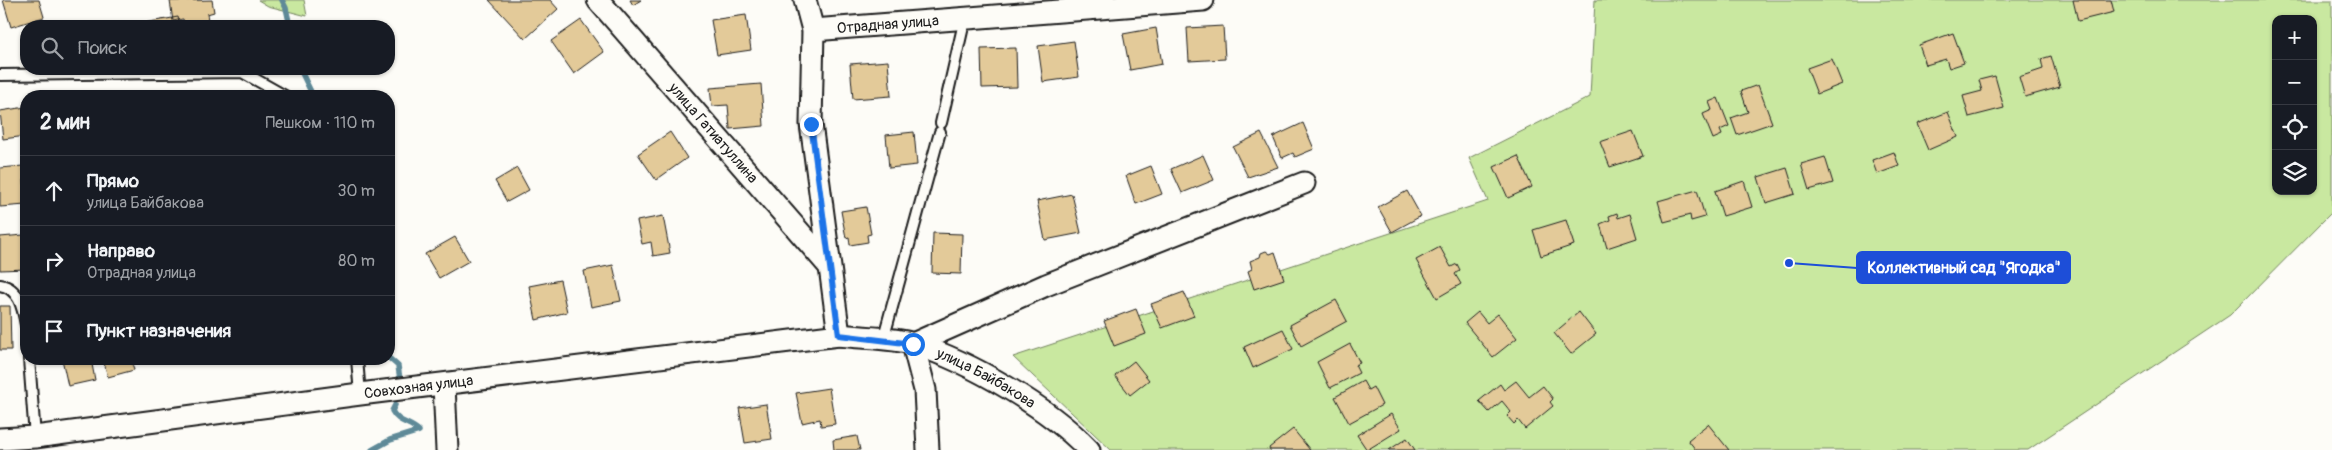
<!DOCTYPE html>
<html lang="ru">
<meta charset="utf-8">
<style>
body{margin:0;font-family:Pangolin,sans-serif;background:#242831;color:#f1f3f6}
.controls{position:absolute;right:15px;top:15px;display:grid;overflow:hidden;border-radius:10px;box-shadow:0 1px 4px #0004}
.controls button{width:45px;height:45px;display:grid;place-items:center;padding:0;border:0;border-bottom:1px solid #363941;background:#171b24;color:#f1f3f6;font:25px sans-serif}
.stop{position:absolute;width:15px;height:15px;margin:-11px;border:4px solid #1a73e8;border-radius:50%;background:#fff}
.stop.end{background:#1a73e8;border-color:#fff;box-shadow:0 1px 5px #0008}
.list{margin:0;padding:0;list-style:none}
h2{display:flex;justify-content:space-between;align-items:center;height:65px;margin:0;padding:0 20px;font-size:21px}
h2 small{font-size:16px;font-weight:400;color:#9ea1a6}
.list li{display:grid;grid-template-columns:32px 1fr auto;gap:15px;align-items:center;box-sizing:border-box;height:70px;padding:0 20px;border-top:1px solid #363941}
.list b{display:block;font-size:19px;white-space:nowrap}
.list p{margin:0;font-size:16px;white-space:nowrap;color:#9ea1a6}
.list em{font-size:16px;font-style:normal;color:#9ea1a6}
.icon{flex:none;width:28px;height:28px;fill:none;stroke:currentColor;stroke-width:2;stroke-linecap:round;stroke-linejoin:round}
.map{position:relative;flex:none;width:2332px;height:450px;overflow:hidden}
.search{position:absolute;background:#171b24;box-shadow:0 1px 4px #0004;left:20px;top:20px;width:375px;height:55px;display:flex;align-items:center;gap:12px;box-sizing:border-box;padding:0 18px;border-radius:20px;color:#9ea1a6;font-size:19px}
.panel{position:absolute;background:#171b24;box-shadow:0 1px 4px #0004;left:20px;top:90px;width:375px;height:275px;border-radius:20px}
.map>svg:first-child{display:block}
</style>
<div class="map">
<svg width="2332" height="450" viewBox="0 0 2332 450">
<rect width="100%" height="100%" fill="#fdfcf7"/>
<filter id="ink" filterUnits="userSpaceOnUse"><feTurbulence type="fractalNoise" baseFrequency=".02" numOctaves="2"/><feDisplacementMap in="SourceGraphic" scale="10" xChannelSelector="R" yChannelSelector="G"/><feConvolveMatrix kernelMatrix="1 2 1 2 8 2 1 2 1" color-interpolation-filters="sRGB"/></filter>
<g filter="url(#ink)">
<!-- green -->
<path fill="#c9e8a0" stroke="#72825e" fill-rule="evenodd" d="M 258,0 L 304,0 L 307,16 L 268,6 Z
M 1595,0 L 2332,0 L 2332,212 L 2230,315 L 2028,450 L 1111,450 L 1013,357 L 1488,201 L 1469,158 L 1590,97 ZM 2276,19 L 2313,19 L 2313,191 L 2276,191 Z"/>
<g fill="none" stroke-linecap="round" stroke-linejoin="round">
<!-- stream -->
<path stroke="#5e8a98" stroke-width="5.5" d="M 282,0 L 286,8 L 290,26
M 300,69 L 313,96
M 389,358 L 398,366 L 400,379
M 372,450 L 390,440 L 419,431 C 410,422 398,423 392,411 L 395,405"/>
</g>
<!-- building -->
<path fill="#e3ca99" stroke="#1c1c1c" d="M 3,0 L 39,0 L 44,17 L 11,27 Z
M 212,0 L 214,12 L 207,14 L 209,26 L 184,26 L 183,19 L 173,21 L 170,1 Z
M 489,0 L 550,0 L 558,9 L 525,39 Z
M 630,0 L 641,0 L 633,5 Z
M 2073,0 L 2111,0 L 2114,12 L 2078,21 Z
M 746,15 L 751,50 L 717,55 L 711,20 Z
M 178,17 L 180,26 L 145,26 L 144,23 Z
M 581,20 L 604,52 L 574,74 L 551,41 Z
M 1223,26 L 1225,59 L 1189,61 L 1187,28 Z
M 1156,28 L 1162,64 L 1130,70 L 1123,34 Z
M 1953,33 L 1964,63 L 1949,68 L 1946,59 L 1926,65 L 1919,45 Z
M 1074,41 L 1079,77 L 1043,82 L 1038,46 Z
M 1016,48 L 1017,87 L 982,88 L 981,49 Z
M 2051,56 L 2060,87 L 2025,97 L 2019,77 L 2043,69 L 2041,59 Z
M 1832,59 L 1842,84 L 1817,94 L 1807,68 Z
M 888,61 L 891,96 L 853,99 L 850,64 Z
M 1995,76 L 2004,108 L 1969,117 L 1963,96 L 1982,91 L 1979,80 Z
M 761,84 L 764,126 L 730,129 L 728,105 L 712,106 L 710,88 Z
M 1758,85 L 1772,123 L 1737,135 L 1731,118 L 1748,112 L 1741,91 Z
M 181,93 L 181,96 L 154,96 Z
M 1718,98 L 1729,126 L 1720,130 L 1722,135 L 1713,139 L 1703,114 L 1712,110 L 1709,102 Z
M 26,107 L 26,136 L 3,139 L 0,111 Z
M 1948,112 L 1958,137 L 1928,150 L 1917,124 Z
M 1303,123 L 1314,149 L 1295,157 L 1293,153 L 1282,158 L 1273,137 Z
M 1633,131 L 1643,156 L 1610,167 L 1600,142 Z
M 670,132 L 687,158 L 656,180 L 638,154 Z
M 914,132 L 917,165 L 889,168 L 886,135 Z
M 1261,133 L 1278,167 L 1248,177 L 1233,147 Z
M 1894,152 L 1899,166 L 1877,174 L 1872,160 Z
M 1203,155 L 1214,180 L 1182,193 L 1171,169 Z
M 1518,156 L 1532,187 L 1508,198 L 1494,167 Z
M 1825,157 L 1833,183 L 1809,190 L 1801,164 Z
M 23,166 L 26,205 L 0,207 L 0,168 Z
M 1151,166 L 1162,194 L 1136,204 L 1126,176 Z
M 517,168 L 529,190 L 507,202 L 495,181 Z
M 1787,168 L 1795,194 L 1766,203 L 1758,177 Z
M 1744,181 L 1752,207 L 1723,216 L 1715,191 Z
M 1697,190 L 1705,217 L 1691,221 L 1690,215 L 1664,222 L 1658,201 Z
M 1407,191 L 1421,216 L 1392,232 L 1378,207 Z
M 1072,194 L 1081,233 L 1045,240 L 1037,201 Z
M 866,207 L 871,234 L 867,235 L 868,242 L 850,245 L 849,237 L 846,238 L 841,211 Z
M 1617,213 L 1618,218 L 1630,214 L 1637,238 L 1607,248 L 1600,224 L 1610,220 L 1609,216 Z
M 663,216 L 670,253 L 653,256 L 651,242 L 642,244 L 637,221 Z
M 1566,220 L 1574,245 L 1541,256 L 1533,230 Z
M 933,233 L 962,234 L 961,274 L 932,273 Z
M 24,235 L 26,269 L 0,270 L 0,237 Z
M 455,237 L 469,261 L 439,278 L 425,254 Z
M 1440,247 L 1451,267 L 1457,264 L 1460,270 L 1455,274 L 1461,284 L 1437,298 L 1416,260 Z
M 1266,251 L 1270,254 L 1275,252 L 1284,279 L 1254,289 L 1248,271 L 1252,269 L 1250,261 L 1260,257 L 1261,253 Z
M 613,265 L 621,301 L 591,307 L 584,271 Z
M 560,280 L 567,312 L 536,320 L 529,286 Z
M 1184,292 L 1194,316 L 1162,328 L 1151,304 Z
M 1336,300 L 1347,321 L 1301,346 L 1290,325 Z
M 0,306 L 10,306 L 11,350 L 0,350 Z
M 1136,309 L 1146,334 L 1114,346 L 1104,321 Z
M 1478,312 L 1487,323 L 1498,314 L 1517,338 L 1493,357 L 1465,323 Z
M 1579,312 L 1596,334 L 1571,354 L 1554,333 Z
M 1283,329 L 1293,349 L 1253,368 L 1244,347 Z
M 1350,344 L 1360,363 L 1355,365 L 1359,373 L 1330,388 L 1317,362 Z
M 62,359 L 91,359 L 95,380 L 68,386 Z
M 121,359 L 131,359 L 134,370 L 108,377 L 104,363 Z
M 1134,361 L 1149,380 L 1130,395 L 1115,376 Z
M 1363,381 L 1368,390 L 1373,387 L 1382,405 L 1349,423 L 1335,397 Z
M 1516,381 L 1529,397 L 1543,386 L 1553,399 L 1550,402 L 1553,406 L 1525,429 L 1518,420 L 1514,424 L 1507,416 L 1511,412 L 1502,401 L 1489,412 L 1479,401 L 1500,384 L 1504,390 Z
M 829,388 L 835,424 L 821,426 L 820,419 L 802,423 L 796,393 Z
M 766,404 L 772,439 L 745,443 L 739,408 Z
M 1391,414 L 1401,429 L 1367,450 L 1357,435 Z
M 1708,424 L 1729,450 L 1696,450 L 1688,440 Z
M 1293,429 L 1310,450 L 1270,450 L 1269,448 Z
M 857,436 L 860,450 L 834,450 L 833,440 Z
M 1407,438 L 1415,450 L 1389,450 Z"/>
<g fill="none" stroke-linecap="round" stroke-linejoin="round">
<defs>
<path id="service" d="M 0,75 L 242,72 L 285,96
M 941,123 L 965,18
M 0,285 C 19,288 23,308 26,325
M 883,340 L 940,132
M 29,359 L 35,437
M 357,359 L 360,394"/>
<g id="minor">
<path id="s1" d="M 598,0 L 829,266"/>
<path d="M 805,0 L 813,30 L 811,124 L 839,335"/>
<path id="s2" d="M 813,30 L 1203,0"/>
<path d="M 444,385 L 447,450"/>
<path id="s3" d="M 0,439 L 35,437 L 360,394 L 839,335 C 862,338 893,337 914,344 C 971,362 1048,407 1089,450"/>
<path d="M 928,450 L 925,390 L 913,344 L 1046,285 L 1304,183"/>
</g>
</defs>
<!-- service casing -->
<use href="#service" stroke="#1c1c1c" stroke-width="14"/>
<!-- minor casing -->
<use href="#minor" stroke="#1c1c1c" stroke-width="25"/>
<!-- service -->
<use href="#service" stroke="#fdfcf7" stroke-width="10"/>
<!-- minor -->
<use href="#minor" stroke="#fdfcf7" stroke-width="21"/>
</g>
</g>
<g fill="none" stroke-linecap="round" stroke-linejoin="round" filter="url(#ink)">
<!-- route -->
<path stroke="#1a73e8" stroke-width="6" d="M 811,124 L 839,335 L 913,344"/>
</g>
<g text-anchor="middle" stroke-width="4" stroke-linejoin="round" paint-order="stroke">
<!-- street labels -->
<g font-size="15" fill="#1c1c1c" stroke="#fdfcf7">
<text dy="5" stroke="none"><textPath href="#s2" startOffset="75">Отрадная улица</textPath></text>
<text dy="5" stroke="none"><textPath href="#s1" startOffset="176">улица Гатиатуллина</textPath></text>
<text dy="5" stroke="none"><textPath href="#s3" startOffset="1001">улица Байбакова</textPath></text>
<text dy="5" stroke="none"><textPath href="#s3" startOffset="422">Совхозная улица</textPath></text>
</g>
</g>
<!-- callouts -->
<path fill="none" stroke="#1d4ed8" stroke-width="2" d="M1789 263L1857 268"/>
<circle fill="#1d4ed8" stroke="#fdfcf7" stroke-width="2" cx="1789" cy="263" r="5"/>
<rect fill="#1d4ed8" stroke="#1d4ed8" stroke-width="2" x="1857" y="252" width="213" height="31" rx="5"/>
<g font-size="16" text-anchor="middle" font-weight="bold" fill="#fff">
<text x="1964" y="273">Коллективный сад "Ягодка"</text>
</g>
</svg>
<div class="controls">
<button>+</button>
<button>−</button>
<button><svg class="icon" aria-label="locate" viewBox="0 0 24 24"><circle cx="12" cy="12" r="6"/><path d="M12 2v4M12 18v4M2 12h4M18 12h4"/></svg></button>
<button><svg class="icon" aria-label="layers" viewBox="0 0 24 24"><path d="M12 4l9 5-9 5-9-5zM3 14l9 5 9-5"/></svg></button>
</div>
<div class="stop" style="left:913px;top:344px"></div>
<div class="stop end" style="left:811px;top:124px"></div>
<div class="search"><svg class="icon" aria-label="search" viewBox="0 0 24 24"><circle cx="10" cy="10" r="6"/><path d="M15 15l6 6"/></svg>Поиск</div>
<section class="panel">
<h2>2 мин<small>Пешком · 110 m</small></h2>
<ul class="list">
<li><svg class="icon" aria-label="ahead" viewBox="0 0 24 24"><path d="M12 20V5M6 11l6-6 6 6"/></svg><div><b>Прямо</b><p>улица Байбакова</p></div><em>30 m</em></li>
<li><svg class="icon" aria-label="right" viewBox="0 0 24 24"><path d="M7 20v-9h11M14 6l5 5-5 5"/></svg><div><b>Направо</b><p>Отрадная улица</p></div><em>80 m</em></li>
<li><svg class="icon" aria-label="arrive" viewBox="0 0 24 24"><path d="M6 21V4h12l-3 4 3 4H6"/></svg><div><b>Пункт назначения</b></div></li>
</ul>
</section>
</div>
